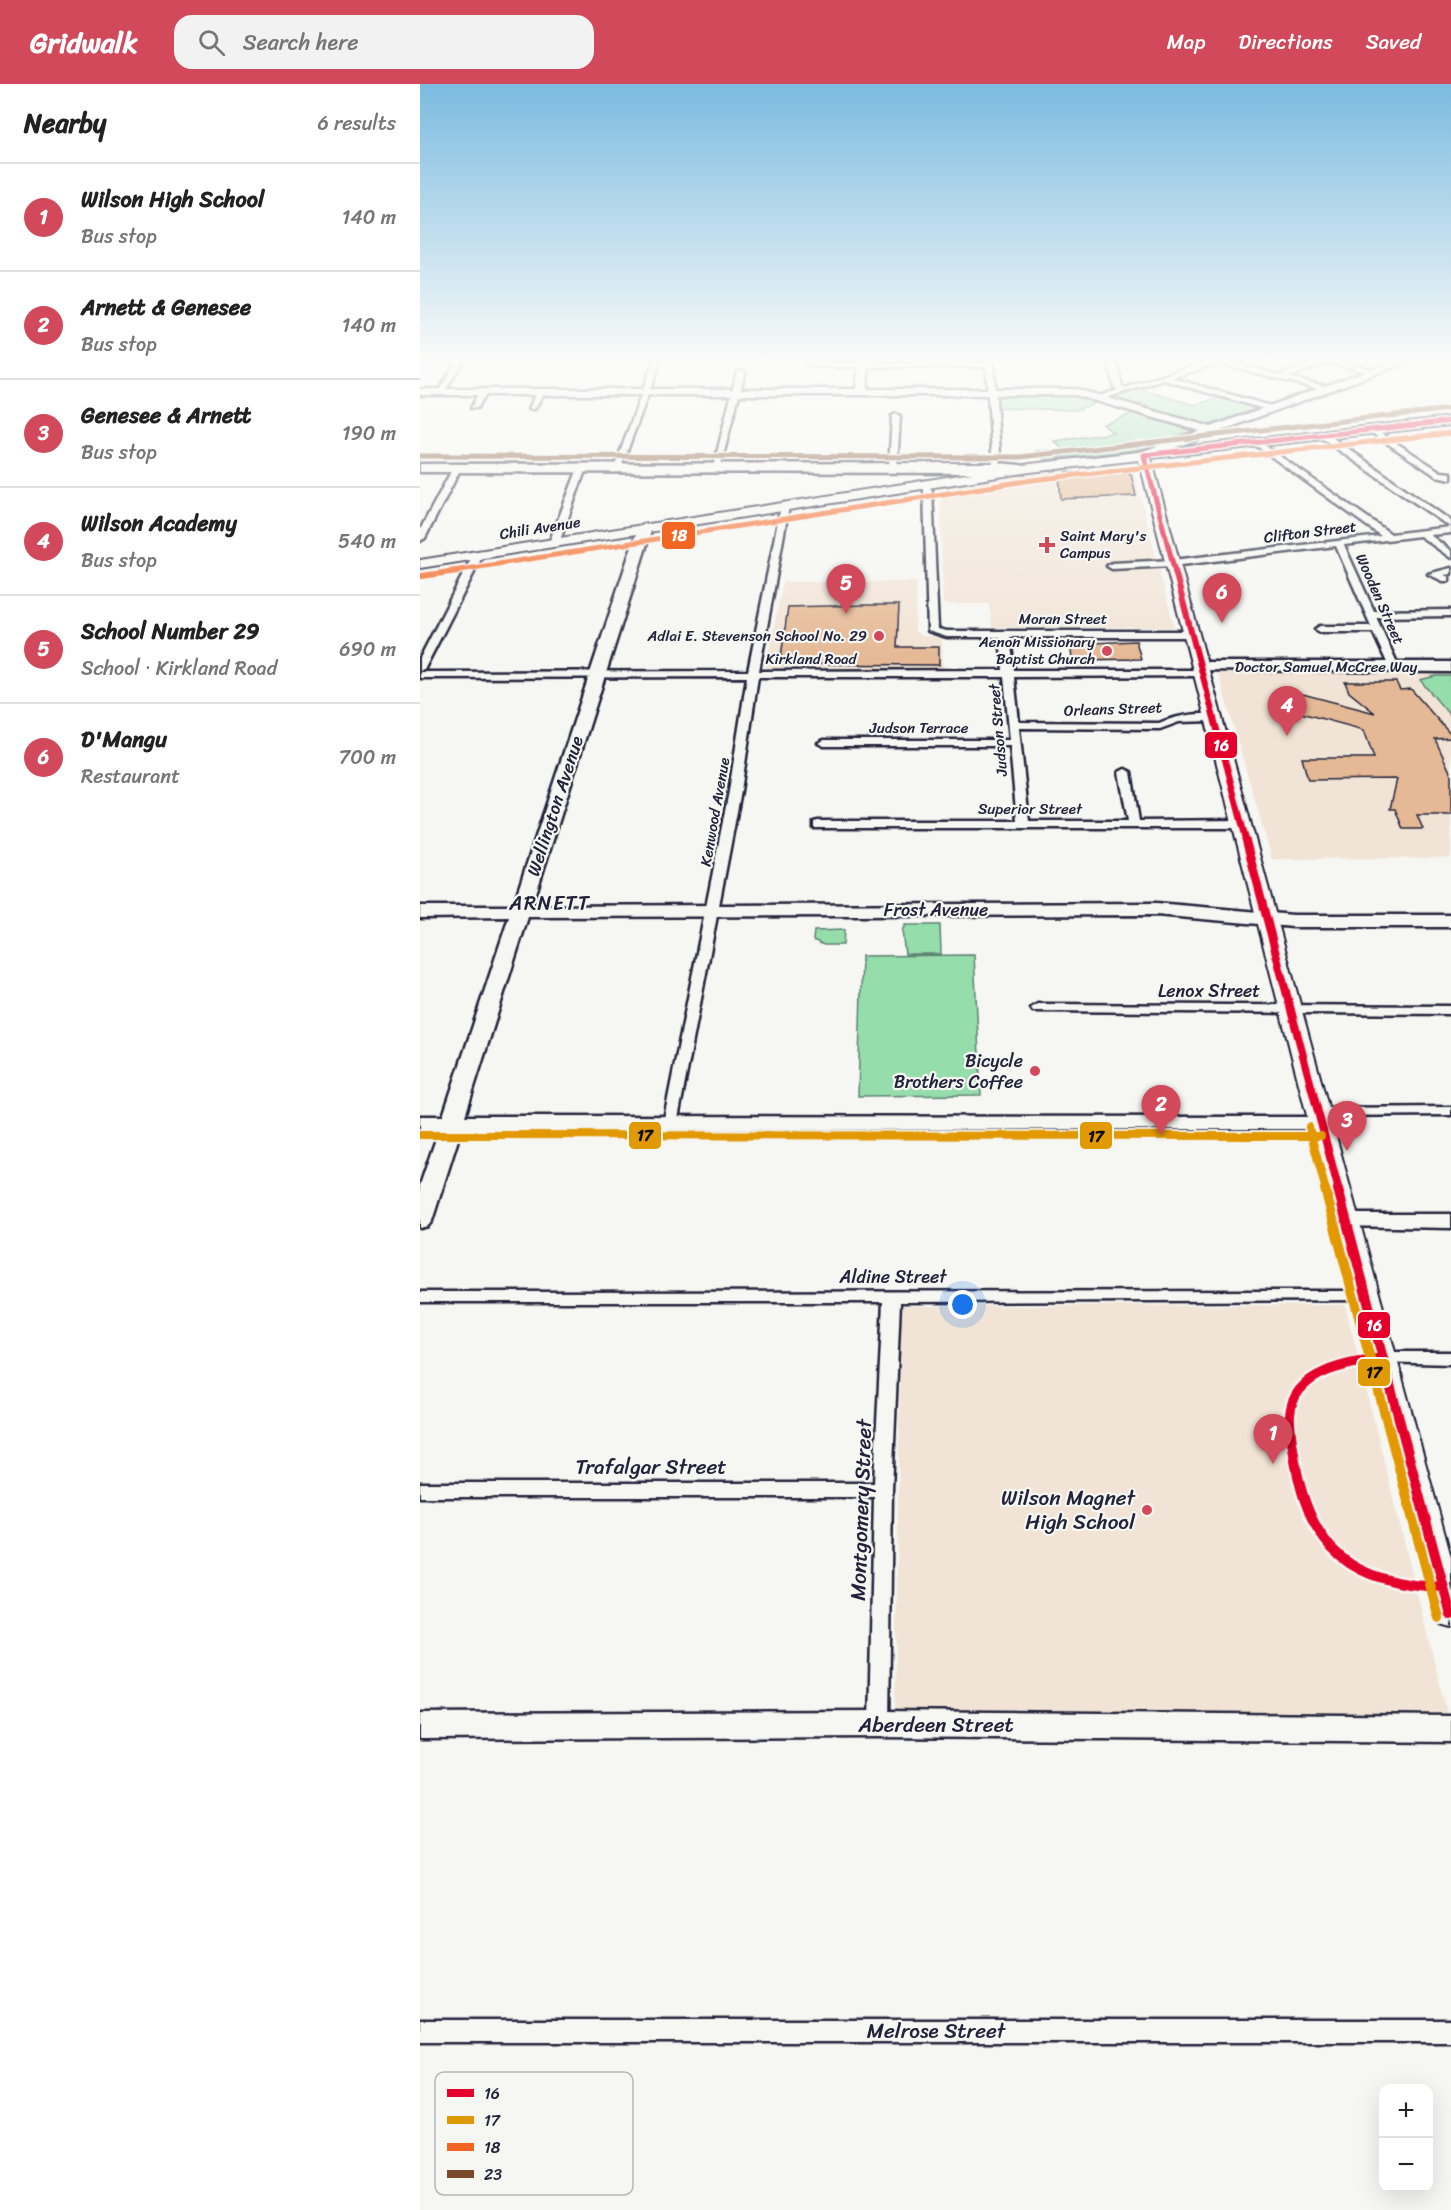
<!DOCTYPE html>
<meta charset="utf-8">
<style>
body{margin:0;font-family:Sriracha,sans-serif;background:#f2f2f2;color:#222}
.controls{position:absolute;right:18px;bottom:18px;display:grid;overflow:hidden;border-radius:12px;box-shadow:0 6px 24px #0002}
.controls button{width:54px;height:54px;display:grid;place-items:center;padding:0;border:0;border-bottom:2px solid #e0e0e0;background:#fff;color:#222;font:30px sans-serif}
.you{position:absolute;left:543px;top:1221px;width:21px;height:21px;margin:-15px;border:4px solid #fff;border-radius:50%;background:#1a73e8;box-shadow:0 0 0 9px #1a73e833}
.badge{display:grid;place-items:center;width:39px;height:39px;border-radius:50%;background:#d1495b;color:#fff;font-size:20px;font-weight:700}
.pin{position:absolute;translate:-50% -50px;filter:drop-shadow(0 2px 3px #0008)}
.pin::after{content:'';position:absolute;top:32px;width:21px;height:18px;background:inherit;clip-path:polygon(0 0,100% 0,50% 100%)}
.list{margin:0;padding:0;list-style:none}
h2{display:flex;justify-content:space-between;align-items:center;height:78px;margin:0;padding:0 24px;font-size:26px}
h2 small{font-size:20px;font-weight:400;color:#767676}
.list li{display:grid;grid-template-columns:39px 1fr auto;gap:18px;align-items:center;box-sizing:border-box;height:108px;padding:0 24px;border-top:2px solid #e0e0e0}
.list b{display:block;font-size:22px;white-space:nowrap}
.list p{margin:0;font-size:20px;white-space:nowrap;color:#767676}
.list em{font-size:20px;font-style:normal;color:#767676}
.icon{flex:none;width:33px;height:33px;fill:none;stroke:currentColor;stroke-width:2;stroke-linecap:round;stroke-linejoin:round}
.map{position:relative;flex:none;width:1031px;height:2126px;overflow:hidden}
header{display:flex;align-items:center;gap:36px;box-sizing:border-box;height:84px;padding:0 30px;background:#d1495b;color:#fff}
header strong{font-size:28px}
nav{display:flex;gap:33px;margin-inline-start:auto;font-size:21px}
.search{width:420px;height:54px;background:#f2f2f2;display:flex;align-items:center;gap:15px;box-sizing:border-box;padding:0 21px;border-radius:18px;color:#767676;font-size:22px}
main{display:flex}
aside{flex:1;background:#fff}
.map>svg:first-child{display:block}
</style>
<header>
<strong>Gridwalk</strong>
<div class="search"><svg class="icon" aria-label="search" viewBox="0 0 24 24"><circle cx="10" cy="10" r="6"/><path d="M15 15l6 6"/></svg>Search here</div>
<nav><a>Map</a><a>Directions</a><a>Saved</a></nav>
</header>
<main>
<aside>
<h2>Nearby<small>6 results</small></h2>
<ul class="list">
<li><span class="badge">1</span><div><b>Wilson High School</b><p>Bus stop</p></div><em>140 m</em></li>
<li><span class="badge">2</span><div><b>Arnett &amp; Genesee</b><p>Bus stop</p></div><em>140 m</em></li>
<li><span class="badge">3</span><div><b>Genesee &amp; Arnett</b><p>Bus stop</p></div><em>190 m</em></li>
<li><span class="badge">4</span><div><b>Wilson Academy</b><p>Bus stop</p></div><em>540 m</em></li>
<li><span class="badge">5</span><div><b>School Number 29</b><p>School · Kirkland Road</p></div><em>690 m</em></li>
<li><span class="badge">6</span><div><b>D'Mangu</b><p>Restaurant</p></div><em>700 m</em></li>
</ul>
</aside>
<div class="map">
<svg width="1031" height="2126" viewBox="0 0 1031 2126">
<rect width="100%" height="100%" fill="#f6f6f2"/>
<filter id="ink" filterUnits="userSpaceOnUse"><feTurbulence type="fractalNoise" baseFrequency=".0167" numOctaves="2"/><feDisplacementMap in="SourceGraphic" scale="12" xChannelSelector="R" yChannelSelector="G"/><feConvolveMatrix kernelMatrix="1 2 1 2 8 2 1 2 1" color-interpolation-filters="sRGB"/></filter>
<g filter="url(#ink)">
<!-- built -->
<path fill="#f1e4d6" d="M 712,380 L 754,543 L 572,543 L 569,520 L 523,520 L 520,403 L 582,392 Z
M 363,498 L 497,498 L 495,548 L 504,552 L 522,553 L 523,584 L 346,584 Z
M 1031,588 L 1031,774 L 852,775 L 798,589 Z
M 925,1221 L 1027,1629 L 475,1631 L 481,1222 Z"/>
<!-- green -->
<path fill="#95ddab" stroke="#5c8073" stroke-width="1.5" d="M 719,305 L 775,321 L 801,313 L 838,324 L 789,341 L 693,314 Z
M 653,309 L 682,317 L 655,326 L 577,324 L 576,310 Z
M 718,328 L 777,345 L 715,366 L 624,376 L 616,367 L 631,366 L 638,373 L 649,371 L 634,357 L 693,349 L 683,340 Z
M 1016,592 L 1031,592 L 1031,633 L 1000,596 Z
M 485,841 L 520,841 L 521,870 L 485,870 L 482,847 Z
M 424,846 L 423,861 L 404,861 L 393,856 L 394,847 Z
M 554,871 L 561,1011 L 438,1012 L 442,872 Z"/>
<!-- building -->
<path fill="#e5b995" stroke="#22223b" stroke-width="1.5" d="M 645,388 L 707,388 L 711,390 L 716,412 L 641,415 L 639,391 L 645,392 Z
M 445,521 L 479,521 L 477,563 L 519,563 L 519,581 L 360,580 L 368,523 Z
M 716,557 L 721,575 L 658,576 L 652,574 L 650,560 Z
M 925,598 L 976,598 L 980,606 L 991,605 L 1031,651 L 1031,654 L 1015,655 L 1031,690 L 1031,731 L 997,731 L 1003,745 L 983,745 L 975,725 L 970,725 L 977,695 L 888,696 L 882,674 L 954,674 L 944,646 L 859,623 L 879,609 L 955,629 L 929,608 Z"/>
<g fill="none" stroke-linecap="round" stroke-linejoin="round">
<defs>
<path id="street" d="M 37,276 L 44,276 L 23,310 L 17,310 Z
M 234,276 L 241,276 L 201,383 L 194,385 Z
M 387,276 L 398,279 L 566,279 L 565,276 L 573,276 L 581,383 L 577,385 L 573,383 L 566,283 L 398,283 L 388,281 Z
M 688,276 L 696,276 L 702,302 L 705,304 L 791,276 L 805,276 L 860,291 L 900,276 L 920,276 L 959,288 L 955,290 L 909,278 L 868,293 L 909,303 L 906,307 L 798,279 L 752,294 L 854,323 L 851,327 L 744,296 L 679,316 L 679,312 L 698,306 L 694,303 Z
M 321,286 L 325,288 L 300,383 L 293,385 L 317,288 Z
M 60,306 L 67,308 L 57,324 L 51,324 Z
M 117,306 L 124,308 L 115,325 L 109,325 Z
M 476,330 L 480,332 L 477,383 L 473,385 L 469,383 L 472,332 Z
M 952,343 L 1021,388 L 1031,389 L 1031,395 L 1016,392 L 949,347 L 949,343 Z
M 900,349 L 906,349 L 1031,437 L 1031,449 L 1010,451 L 1031,467 L 1031,474 L 1000,452 L 924,461 L 954,527 L 1031,526 L 1031,532 L 956,533 L 979,583 L 978,585 L 969,583 L 953,548 L 900,548 L 895,545 L 900,542 L 951,542 L 916,462 L 753,482 L 692,485 L 687,482 L 692,479 L 753,476 L 961,452 L 834,360 L 834,356 L 837,356 L 971,450 L 1030,443 L 900,353 Z
M 34,382 L 41,384 L 5,454 L 0,457 L 0,446 Z
M 159,382 L 166,384 L 139,459 L 131,461 L 129,459 Z
M 504,397 L 512,406 L 518,545 L 527,547 L 772,547 L 777,550 L 772,553 L 590,553 L 594,586 L 782,586 L 787,589 L 782,592 L 594,593 L 599,638 L 739,639 C 752,633 787,625 799,634 L 794,637 L 759,638 L 740,645 L 599,644 L 609,737 L 708,737 L 699,688 L 705,685 L 711,688 L 719,737 L 822,736 L 828,740 L 822,744 L 394,744 L 394,738 L 398,737 L 597,737 L 590,662 L 404,662 L 398,659 L 404,656 L 590,656 L 584,593 L 338,593 L 321,707 L 257,1040 L 250,1044 L 245,1043 L 243,1040 L 309,707 L 327,593 L 0,594 L 0,588 L 328,587 L 361,422 L 365,419 L 369,422 L 339,587 L 583,586 L 580,553 L 527,553 L 508,547 L 504,406 L 500,400 Z
M 58,468 L 63,471 L 5,584 L 0,587 L 0,574 L 53,471 Z
M 1031,484 L 1031,490 L 1024,491 L 1029,493 L 1029,497 L 1023,497 L 1008,490 Z
M 618,920 L 1031,922 L 1031,930 L 613,927 L 611,924 Z
M 1031,1023 L 1031,1031 L 898,1032 L 891,1028 L 898,1024 Z
M 947,1207 L 953,1208 L 955,1212 L 953,1216 L 480,1218 L 472,1406 L 469,1640 L 466,1646 L 459,1649 L 452,1646 L 449,1640 L 454,1413 L 0,1413 L 0,1399 L 454,1399 L 463,1218 L 0,1218 L 0,1208 Z
M 963,1268 L 1031,1268 L 1031,1280 L 957,1278 L 954,1274 L 957,1270 Z
M 0,1936 L 1031,1936 L 1031,1958 L 0,1958 Z"/>
<path id="secondary" d="M 439,276 L 449,276 L 447,305 L 656,305 L 791,343 L 977,276 L 993,276 L 724,375 L 720,374 L 720,368 L 780,347 L 655,311 L 0,311 L 0,305 L 436,305 Z
M 577,379 L 600,381 L 606,385 L 600,389 L 0,388 L 0,380 Z
M 225,440 L 232,444 L 112,822 L 736,819 L 873,831 L 1031,831 L 1031,843 L 873,843 L 736,831 L 108,833 L 45,1032 L 901,1033 L 909,1035 L 912,1040 L 909,1045 L 41,1046 L 12,1137 L 8,1142 L 0,1144 L 0,1101 L 19,1046 L 0,1046 L 0,1032 L 23,1032 L 89,833 L 0,834 L 0,822 L 93,822 L 218,444 Z
M 780,578 L 1031,578 L 1031,588 L 775,586 L 772,583 Z
M 927,1130 L 1031,1130 L 1031,1144 L 919,1142 L 915,1137 L 919,1132 Z
M 459,1627 L 1031,1632 L 1031,1658 L 459,1653 L 0,1655 L 0,1629 Z"/>
<path id="primary" d="M 1031,333 L 1031,341 L 731,374 L 1031,1473 L 1031,1543 L 1020,1540 L 1015,1531 L 719,376 L 610,388 L 0,484 L 0,476 L 610,380 Z"/>
</defs>
<!-- street casing -->
<use href="#street" stroke="#22223b" stroke-width="5"/>
<!-- secondary casing -->
<use href="#secondary" stroke="#22223b" stroke-width="5"/>
<!-- primary casing -->
<use href="#primary" stroke="#22223b" stroke-width="4"/>
<!-- street -->
<use href="#street" fill="#f6f6f2" fill-rule="evenodd"/>
<!-- secondary -->
<use href="#secondary" fill="#f6f6f2" fill-rule="evenodd"/>
<!-- primary -->
<use href="#primary" fill="#f6f6f2" fill-rule="evenodd"/>
<defs>
<path id="bus-1-far3" d="M 724,371 L 755,488
M 724,371 L 1031,337"/>
<path id="bus-1-far2" d="M 755,487 L 827,759"/>
<path id="bus-1-far1" d="M 826,757 L 919,1107"/>
<path id="bus-1" d="M 918,1105 L 1031,1531
M 963,1274 C 929,1279 873,1287 870,1331 C 869,1346 873,1362 875,1377 C 890,1467 933,1501 1024,1503"/>
<path id="bus-2-far1" d="M 889,1043 L 906,1107
M 0,1051 L 901,1052"/>
<path id="bus-2" d="M 905,1105 L 1019,1534"/>
<path id="bus-3-far1" d="M 27,488 L 612,396 L 1031,349"/>
<path id="bus-3" d="M 2,492 L 37,487"/>
<path id="bus-4" d="M 0,372 L 600,373 L 1030,325"/>
</defs>
<!-- bus-1-far3 casing -->
<use href="#bus-1-far3" stroke="#f6f6f2" stroke-width="8"/>
<!-- bus-1-far2 casing -->
<use href="#bus-1-far2" stroke="#f6f6f2" stroke-width="9"/>
<!-- bus-1-far1 casing -->
<use href="#bus-1-far1" stroke="#f6f6f2" stroke-width="12"/>
<!-- bus-1 casing -->
<use href="#bus-1" stroke="#f6f6f2" stroke-width="15"/>
<!-- bus-2-far1 casing -->
<use href="#bus-2-far1" stroke="#f6f6f2" stroke-width="12"/>
<!-- bus-2 casing -->
<use href="#bus-2" stroke="#f6f6f2" stroke-width="15"/>
<!-- bus-3-far1 casing -->
<use href="#bus-3-far1" stroke="#f6f6f2" stroke-width="8"/>
<!-- bus-3 casing -->
<use href="#bus-3" stroke="#f6f6f2" stroke-width="9"/>
<!-- bus-4 casing -->
<use href="#bus-4" stroke="#f6f6f2" stroke-width="8"/>
<!-- bus-1-far3 -->
<use href="#bus-1-far3" stroke="#e4002b" stroke-width="5"/>
<!-- bus-1-far2 -->
<use href="#bus-1-far2" stroke="#e4002b" stroke-width="6"/>
<!-- bus-1-far1 -->
<use href="#bus-1-far1" stroke="#e4002b" stroke-width="8"/>
<!-- bus-1 -->
<use href="#bus-1" stroke="#e4002b" stroke-width="10"/>
<!-- bus-2-far1 -->
<use href="#bus-2-far1" stroke="#e29906" stroke-width="8"/>
<!-- bus-2 -->
<use href="#bus-2" stroke="#e29906" stroke-width="10"/>
<!-- bus-3-far1 -->
<use href="#bus-3-far1" stroke="#f26522" stroke-width="5"/>
<!-- bus-3 -->
<use href="#bus-3" stroke="#f26522" stroke-width="6"/>
<!-- bus-4 -->
<use href="#bus-4" stroke="#7a4b2a" stroke-width="5"/>
</g>
</g>
<!-- sky -->
<linearGradient id="sky" x2="0" y2="1"><stop stop-color="#7bbbe0"/><stop offset="0.48" stop-color="#fbfbf9"/><stop offset="1" stop-color="#fbfbf9" stop-opacity="0"/></linearGradient>
<rect width="1031" height="574" fill="url(#sky)"/>
<!-- markers -->
<g fill="#d1495b" stroke="#f6f6f2" stroke-width="2">
<path d="M624 452h6v6h6v6h-6v6h-6v-6h-6v-6h6z"/>
<circle cx="459" cy="552" r="6"/>
<circle cx="687" cy="567" r="6"/>
<circle cx="615" cy="987" r="6"/>
<circle cx="727" cy="1426" r="6"/>
</g>
<g text-anchor="middle" stroke-width="4.5" stroke-linejoin="round" paint-order="stroke">
<!-- far-street labels -->
<g font-size="15" fill="#22223b" stroke="#f6f6f2">
<text transform="translate(120 444) rotate(-9)" y="5">Chili Avenue</text>
<text transform="translate(890 448) rotate(-7)" y="5">Clifton Street</text>
<text transform="translate(960 515) rotate(66)" y="5">Wooden Street</text>
<text x="643" y="540">Moran Street</text>
<text x="391" y="580">Kirkland Road</text>
<text x="906" y="588">Doctor Samuel McCree Way</text>
<text transform="translate(693 625) rotate(-2)" y="5">Orleans Street</text>
<text x="499" y="649">Judson Terrace</text>
<text transform="translate(578 646) rotate(-95)" y="5">Judson Street</text>
<text x="610" y="730">Superior Street</text>
<text transform="translate(295 728) rotate(-80)" y="5">Kenwood Avenue</text>
</g>
<!-- far-poi labels -->
<g font-size="15" fill="#22223b" stroke="#f6f6f2" text-anchor="end">
<text x="640" y="457" text-anchor="start">Saint Mary's<tspan x="640" dy="17">Campus</tspan></text>
<text x="447" y="557">Adlai E. Stevenson School No. 29</text>
<text x="675" y="563">Aenon Missionary<tspan x="675" dy="17">Baptist Church</tspan></text>
</g>
<!-- street labels -->
<g font-size="18" fill="#22223b" stroke="#f6f6f2">
<text transform="translate(135 722) rotate(-72)" y="6">Wellington Avenue</text>
<text x="516" y="832">Frost Avenue</text>
<text x="789" y="913">Lenox Street</text>
<text x="473" y="1199">Aldine Street</text>
</g>
<!-- poi labels -->
<g font-size="18" fill="#22223b" stroke="#f6f6f2" text-anchor="end">
<text x="603" y="983">Bicycle<tspan x="603" dy="21">Brothers Coffee</tspan></text>
</g>
<!-- neighbourhood labels -->
<g font-size="20" letter-spacing="1.5" fill="#22223b" stroke="#f6f6f2">
<text x="130" y="826">ARNETT</text>
</g>
<!-- near-street labels -->
<g font-size="21" fill="#22223b" stroke="#f6f6f2">
<text x="231" y="1390">Trafalgar Street</text>
<text transform="translate(441 1426) rotate(-88)" y="7">Montgomery Street</text>
<text x="516" y="1648">Aberdeen Street</text>
<text x="516" y="1954">Melrose Street</text>
</g>
<!-- near-poi labels -->
<g font-size="21" fill="#22223b" stroke="#f6f6f2" text-anchor="end">
<text x="715" y="1421">Wilson Magnet<tspan x="715" dy="24">High School</tspan></text>
</g>
</g>
<!-- legend -->
<rect x="15" y="1988" width="198" height="123" rx="9" fill="#f6f6f2" stroke="#b6b6bb" stroke-width="1.5"/>
<rect x="27" y="2005" width="27" height="8" fill="#e4002b"/>
<rect x="27" y="2032" width="27" height="8" fill="#e29906"/>
<rect x="27" y="2059" width="27" height="8" fill="#f26522"/>
<rect x="27" y="2086" width="27" height="8" fill="#7a4b2a"/>
<g font-size="16" fill="#22223b">
<text x="64" y="2015">16</text>
<text x="64" y="2042">17</text>
<text x="64" y="2069">18</text>
<text x="64" y="2096">23</text>
</g>
<g stroke="#f6f6f2" stroke-width="2">
<rect x="241" y="437" width="35" height="29" rx="6" fill="#f26522"/>
<rect x="784" y="647" width="34" height="28" rx="6" fill="#e4002b"/>
<rect x="208" y="1037" width="34" height="29" rx="6" fill="#e29906"/>
<rect x="659" y="1037" width="34" height="29" rx="6" fill="#e29906"/>
<rect x="937" y="1227" width="34" height="28" rx="6" fill="#e4002b"/>
<rect x="937" y="1274" width="34" height="29" rx="6" fill="#e29906"/>
</g>
<g font-size="16" text-anchor="middle" font-weight="bold" fill="#fff">
<text x="259" y="457">18</text>
<text x="801" y="667">16</text>
<text x="954" y="1247">16</text>
</g>
<g font-size="16" text-anchor="middle" font-weight="bold" fill="#111">
<text x="225" y="1057">17</text>
<text x="676" y="1058">17</text>
<text x="954" y="1294">17</text>
</g>
</svg>
<div class="controls">
<button>+</button>
<button>−</button>
</div>
<div class="you"></div>
<div class="pin badge" style="left:853px;top:1380px">1</div>
<div class="pin badge" style="left:741px;top:1051px">2</div>
<div class="pin badge" style="left:927px;top:1067px">3</div>
<div class="pin badge" style="left:867px;top:652px">4</div>
<div class="pin badge" style="left:426px;top:530px">5</div>
<div class="pin badge" style="left:802px;top:539px">6</div>
</div>
</main>
